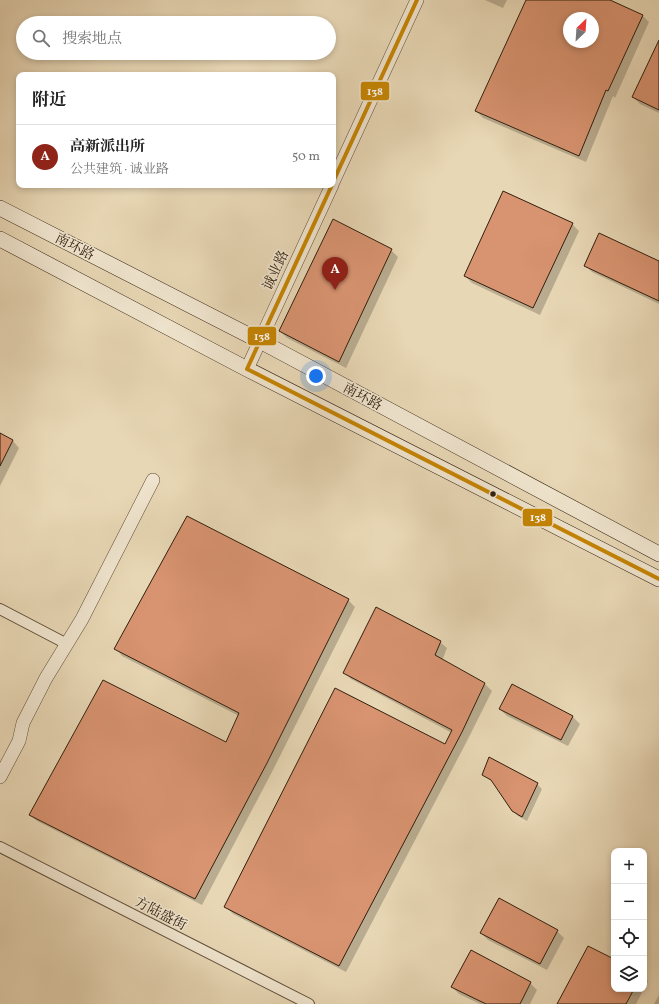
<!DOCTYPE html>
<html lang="zh">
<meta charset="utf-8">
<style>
body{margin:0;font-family:Vollkorn,"Noto Serif SC",serif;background:#f6f6f6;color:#222}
.controls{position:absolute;right:12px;bottom:12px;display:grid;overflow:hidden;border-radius:8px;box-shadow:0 2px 6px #0003}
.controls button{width:36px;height:36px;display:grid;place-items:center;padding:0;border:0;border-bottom:1px solid #e0e0e0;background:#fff;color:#222;font:20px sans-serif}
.compass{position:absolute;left:563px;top:12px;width:36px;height:36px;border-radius:50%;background:#fff;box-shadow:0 2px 6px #0003;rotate:25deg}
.you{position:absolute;left:316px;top:376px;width:14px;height:14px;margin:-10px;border:3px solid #fff;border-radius:50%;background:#1a73e8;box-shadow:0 0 0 6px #1a73e833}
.badge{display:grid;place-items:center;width:26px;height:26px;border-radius:50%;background:#8f2418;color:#fff;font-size:13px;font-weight:700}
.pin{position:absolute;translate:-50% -33px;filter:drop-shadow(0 1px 2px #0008)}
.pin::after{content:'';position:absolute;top:21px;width:14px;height:12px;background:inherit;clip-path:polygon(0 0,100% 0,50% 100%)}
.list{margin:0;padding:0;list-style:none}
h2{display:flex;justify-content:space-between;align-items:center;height:52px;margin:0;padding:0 16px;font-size:17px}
h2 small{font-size:13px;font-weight:400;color:#767676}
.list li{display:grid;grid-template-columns:26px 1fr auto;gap:12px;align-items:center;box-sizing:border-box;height:64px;padding:0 16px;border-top:1px solid #e0e0e0}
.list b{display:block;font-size:15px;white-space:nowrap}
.list p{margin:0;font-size:13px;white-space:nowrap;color:#767676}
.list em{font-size:13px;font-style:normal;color:#767676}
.icon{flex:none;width:22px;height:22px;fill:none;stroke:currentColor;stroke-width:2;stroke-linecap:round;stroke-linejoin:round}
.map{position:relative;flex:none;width:659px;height:1004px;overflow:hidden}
.search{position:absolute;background:#fff;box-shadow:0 2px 6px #0003;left:16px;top:16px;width:320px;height:44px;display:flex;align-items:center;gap:10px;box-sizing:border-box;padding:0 14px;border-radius:22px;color:#767676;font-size:15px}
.panel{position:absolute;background:#fff;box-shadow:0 2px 6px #0003;left:16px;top:72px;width:320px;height:116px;border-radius:8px}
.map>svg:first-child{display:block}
</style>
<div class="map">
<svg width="659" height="1004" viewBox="0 0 659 1004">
<rect width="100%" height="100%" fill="#e8d7b5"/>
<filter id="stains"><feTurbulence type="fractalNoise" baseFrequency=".005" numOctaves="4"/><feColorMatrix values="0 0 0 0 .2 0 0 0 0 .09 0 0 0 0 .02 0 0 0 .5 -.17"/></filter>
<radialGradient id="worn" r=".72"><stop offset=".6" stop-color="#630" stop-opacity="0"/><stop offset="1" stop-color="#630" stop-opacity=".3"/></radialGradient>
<!-- shadow -->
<path fill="#0003" fill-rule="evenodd" d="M 485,0 L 507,0 L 503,8 Z
M 528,0 L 607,0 L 642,15 L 649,22 L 615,98 L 613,96 L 586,162 L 483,118 L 476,111 ZM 569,18 L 593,18 L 593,42 L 569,42 Z
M 659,42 L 659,113 L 640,104 L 633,97 Z
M 572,224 L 579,231 L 540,315 L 472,283 L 465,276 Z
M 391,250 L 398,257 L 346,368 L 287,338 L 280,331 Z
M 659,263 L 659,304 L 592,272 L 585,265 Z
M 0,434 L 13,441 L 19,448 L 0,486 Z
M 348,600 L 355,607 L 273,770 L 202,905 L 37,821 L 30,815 L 226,744 L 239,716 L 122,656 L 116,649 Z
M 440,642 L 447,648 L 442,661 L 485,684 L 492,691 L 468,739 L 346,972 L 233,914 L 226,907 L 445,746 L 452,733 L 351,679 L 344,672 Z
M 512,685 L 573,717 L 580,724 L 568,746 L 507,716 L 500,709 Z
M 483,774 L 537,784 L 542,789 L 527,821 L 518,816 L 513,811 L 494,783 Z
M 557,931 L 564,938 L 547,970 L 488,940 L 481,933 Z
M 614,960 L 614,989 L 644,989 L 636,1004 L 559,1004 Z
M 644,977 L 648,981 L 644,989 Z
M 530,983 L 537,990 L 530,1004 L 480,1004 L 459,994 L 452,987 Z
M 659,995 L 659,1004 L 654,1004 Z"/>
<!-- building -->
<path fill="#d89370" stroke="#301f0d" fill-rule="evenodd" d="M 526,0 L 610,0 L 643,15 L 608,91 L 606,90 L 579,156 L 475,111 ZM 569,18 L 593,18 L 593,42 L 569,42 Z
M 659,40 L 659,110 L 632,97 Z
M 503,191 L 573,223 L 533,308 L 464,276 Z
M 333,219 L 392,249 L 339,362 L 279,331 Z
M 599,233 L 659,261 L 659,301 L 584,266 Z
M 0,433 L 13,440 L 0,466 Z
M 187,516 L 349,599 L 267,763 L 195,899 L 29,815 L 103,680 L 226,742 L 239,713 L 114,649 Z
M 376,607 L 441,641 L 435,655 L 485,683 L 462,732 L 339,966 L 224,907 L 335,688 L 445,744 L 452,730 L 343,673 Z
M 512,684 L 573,716 L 561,740 L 499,709 Z
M 489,757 L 538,783 L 522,817 L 512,811 L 491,780 L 482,775 Z
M 499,898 L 558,930 L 540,964 L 480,933 Z
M 588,946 L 614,959 L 614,989 L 634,989 L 626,1004 L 557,1004 Z
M 471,950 L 531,982 L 520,1004 L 486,1004 L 451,987 Z"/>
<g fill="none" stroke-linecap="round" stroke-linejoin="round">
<defs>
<path id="minor" d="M 0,609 L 67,644
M 0,847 L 309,1004"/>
<path id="tertiary" d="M 333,182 L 417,0
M 247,369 L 332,185
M 0,777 L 19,741 L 23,723 L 46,678 L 82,619 L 153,480"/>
<path id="secondary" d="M 0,208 L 260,341 L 659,554
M 0,239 L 247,369 L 659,579"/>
</defs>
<!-- minor casing -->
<use href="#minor" stroke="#5e4d37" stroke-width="12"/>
<!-- tertiary casing -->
<use href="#tertiary" stroke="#5e4d37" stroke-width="14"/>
<!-- secondary casing -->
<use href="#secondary" stroke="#301f0d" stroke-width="16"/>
<!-- minor -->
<use href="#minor" stroke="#f0e5cf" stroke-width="10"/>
<!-- tertiary -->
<use href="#tertiary" stroke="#f0e5cf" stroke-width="13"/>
<!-- secondary -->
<use href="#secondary" stroke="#f0e5cf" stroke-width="15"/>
<defs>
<path id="bus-1" d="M 333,182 L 417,0
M 332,185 L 247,369 L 659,579"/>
</defs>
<!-- bus-1 casing -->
<use href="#bus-1" stroke="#f0e5cf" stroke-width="7"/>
<!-- bus-1 -->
<use href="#bus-1" stroke="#c58403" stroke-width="4"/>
</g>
<!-- markers -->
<circle fill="#301f0d" stroke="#f0e5cf" stroke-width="1.5" cx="493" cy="494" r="3.5"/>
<g text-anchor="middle" stroke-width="3" stroke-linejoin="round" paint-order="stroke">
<!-- street labels -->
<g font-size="14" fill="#301f0d" stroke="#f0e5cf">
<text transform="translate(75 246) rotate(27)" y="5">南环路</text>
<text transform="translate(275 270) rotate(-65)" y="5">诚业路</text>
<text transform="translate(363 396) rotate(28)" y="5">南环路</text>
<text transform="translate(161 913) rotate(27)" y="5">方陆盛街</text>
</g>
</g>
<g stroke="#f0e5cf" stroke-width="1.5">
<rect x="360" y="81" width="30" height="20" rx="4" fill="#c58403"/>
<rect x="247" y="326" width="30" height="20" rx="4" fill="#c58403"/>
<rect x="522" y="508" width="31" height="19" rx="4" fill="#c58403"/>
</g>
<g font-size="11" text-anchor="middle" font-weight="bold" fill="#fff">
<text x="375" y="95">138</text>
<text x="262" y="340">138</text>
<text x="538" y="521">138</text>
</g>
<rect width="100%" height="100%" filter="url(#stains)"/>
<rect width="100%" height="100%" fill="url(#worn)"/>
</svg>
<div class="controls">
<button>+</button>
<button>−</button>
<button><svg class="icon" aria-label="locate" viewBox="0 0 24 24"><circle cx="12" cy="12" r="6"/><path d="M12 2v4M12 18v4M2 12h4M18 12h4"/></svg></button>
<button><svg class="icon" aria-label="layers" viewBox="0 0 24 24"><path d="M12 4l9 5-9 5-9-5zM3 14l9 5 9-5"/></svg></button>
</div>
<svg class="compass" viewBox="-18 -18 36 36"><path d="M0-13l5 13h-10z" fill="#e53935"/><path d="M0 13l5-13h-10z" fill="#767676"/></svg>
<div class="you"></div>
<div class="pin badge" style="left:335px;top:290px">A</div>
<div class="search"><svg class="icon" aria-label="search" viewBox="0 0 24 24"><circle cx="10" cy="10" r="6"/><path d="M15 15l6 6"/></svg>搜索地点</div>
<section class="panel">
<h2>附近<small></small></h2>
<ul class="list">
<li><span class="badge">A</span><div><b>高新派出所</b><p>公共建筑 · 诚业路</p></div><em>50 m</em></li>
</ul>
</section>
</div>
